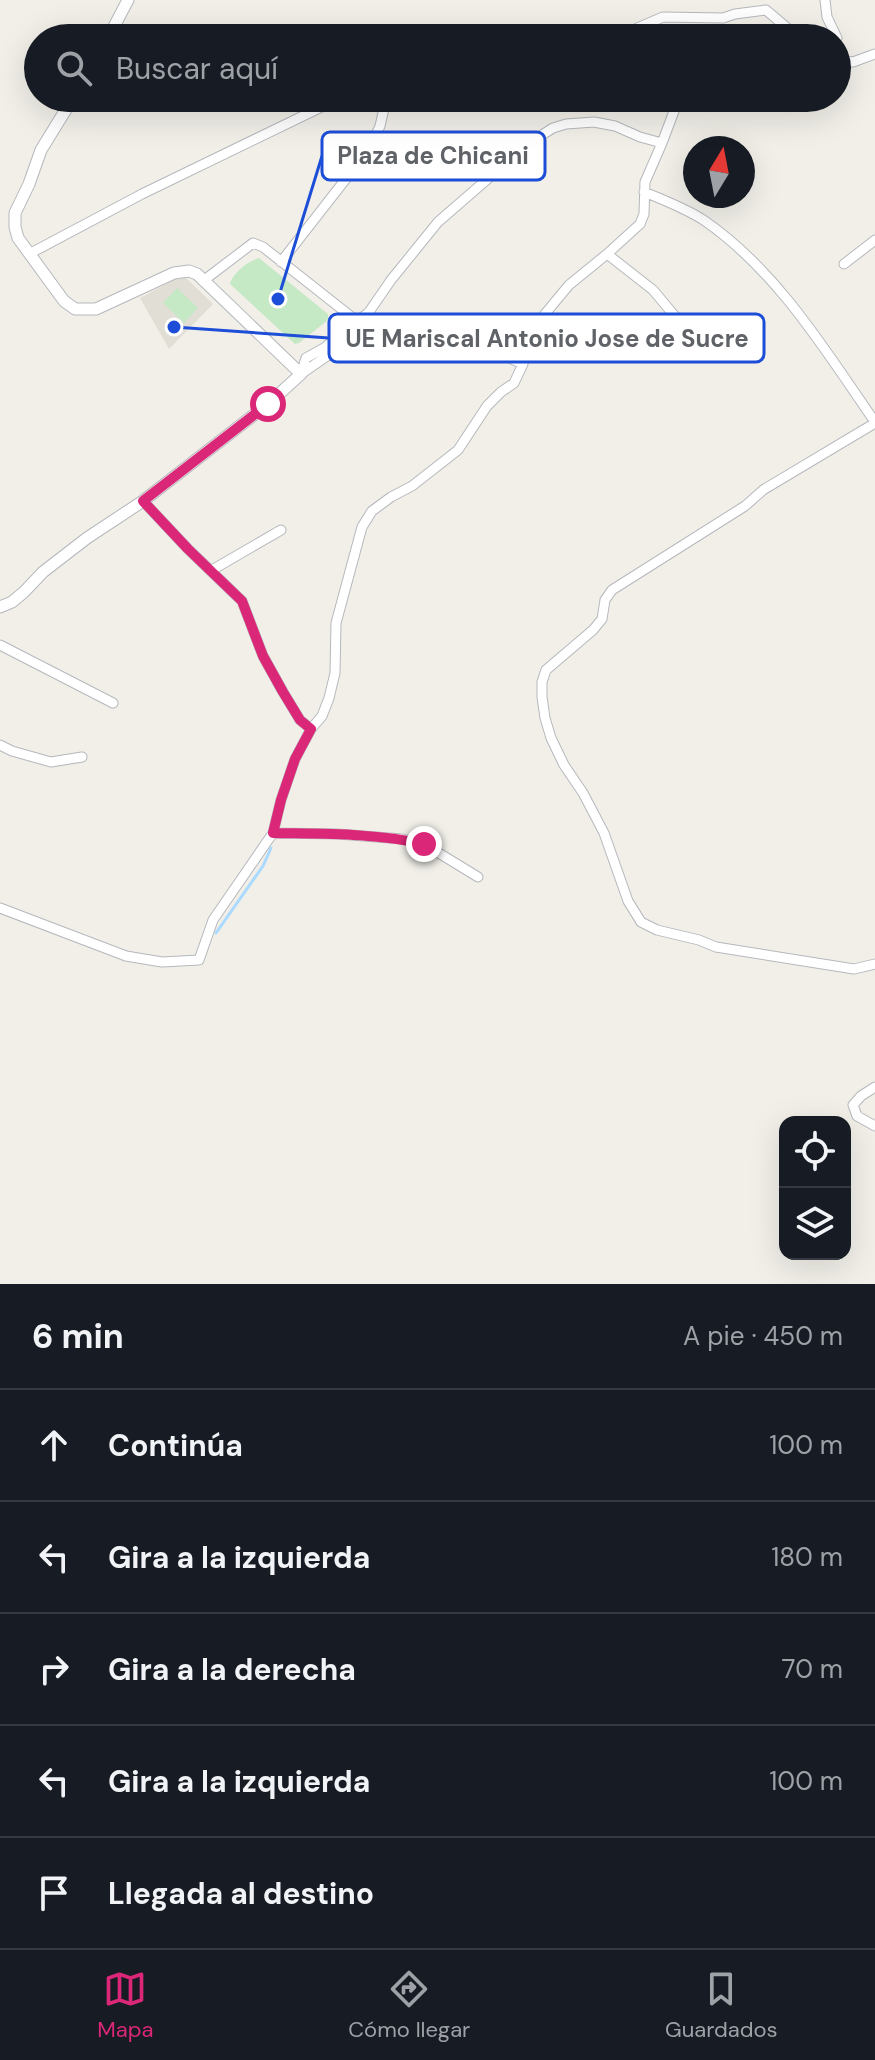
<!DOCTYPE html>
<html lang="es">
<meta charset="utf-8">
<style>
body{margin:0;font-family:"DM Sans",sans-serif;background:#20242c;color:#f1f3f6}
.controls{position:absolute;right:24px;bottom:24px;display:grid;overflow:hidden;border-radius:16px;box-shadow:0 8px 32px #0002}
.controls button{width:72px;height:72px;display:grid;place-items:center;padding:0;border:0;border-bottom:2px solid #363941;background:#171b24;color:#f1f3f6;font:40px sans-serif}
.compass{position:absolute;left:683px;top:136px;width:72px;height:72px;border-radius:50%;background:#171b24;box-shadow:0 8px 32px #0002;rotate:10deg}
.stop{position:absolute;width:24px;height:24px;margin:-18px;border:6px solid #db2777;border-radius:50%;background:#fff}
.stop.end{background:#db2777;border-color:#fff;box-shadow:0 2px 8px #0008}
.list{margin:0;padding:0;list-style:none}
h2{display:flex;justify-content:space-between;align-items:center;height:104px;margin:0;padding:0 32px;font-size:34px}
h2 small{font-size:26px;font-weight:400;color:#9ea1a6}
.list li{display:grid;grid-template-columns:52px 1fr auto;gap:24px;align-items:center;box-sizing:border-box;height:112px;padding:0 32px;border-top:2px solid #363941}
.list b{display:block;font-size:30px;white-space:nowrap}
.list em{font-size:26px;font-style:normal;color:#9ea1a6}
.icon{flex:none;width:44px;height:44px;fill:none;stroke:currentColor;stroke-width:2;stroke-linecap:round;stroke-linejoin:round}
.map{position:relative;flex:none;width:875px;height:1284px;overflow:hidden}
.search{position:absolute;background:#171b24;box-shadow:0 8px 32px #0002;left:24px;right:24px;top:24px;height:88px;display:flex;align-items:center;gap:20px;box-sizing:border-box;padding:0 28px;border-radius:44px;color:#9ea1a6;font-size:30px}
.sheet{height:664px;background:#171b24}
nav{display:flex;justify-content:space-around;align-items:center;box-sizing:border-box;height:112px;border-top:2px solid #363941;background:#171b24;font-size:22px;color:#9ea1a6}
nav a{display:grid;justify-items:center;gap:4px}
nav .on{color:#db2777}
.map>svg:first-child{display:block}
</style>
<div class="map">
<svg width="875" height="1284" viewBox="0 0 875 1284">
<rect width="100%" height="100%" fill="#f1efe8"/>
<!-- education -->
<path fill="#e1ded6" d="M 183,275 L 213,304 L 169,349 L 140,298 Z"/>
<!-- green -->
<path fill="#c5e8c5" d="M 259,258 L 328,314 L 328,320 L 299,343 L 295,344 L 230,284 C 232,274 248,261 259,258 Z
M 177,288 L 198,308 L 184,323 L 163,303 Z"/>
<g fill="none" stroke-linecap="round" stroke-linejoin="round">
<!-- stream -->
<path stroke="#aadaff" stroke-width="3" d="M 216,933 L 263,866 L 271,848"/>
<defs>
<path id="minor" d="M 825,0 L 827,17 L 837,38
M 607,38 L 621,35 L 663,17 L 723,18 L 735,14 L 766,10 L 799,38
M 837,60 L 853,62 L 875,54
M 644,192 C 664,200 687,209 705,221 C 778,272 825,350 875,422
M 29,254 L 142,194 L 340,98
M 607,254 L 653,290 L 694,339
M 281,262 L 370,148 L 380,126 L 385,104 L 389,98
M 844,264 L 875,240
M 203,281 L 253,243 L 263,247 L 358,322
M 301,374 L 306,358 L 324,348 L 369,312 L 391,280 L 438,222 L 529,143 L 553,128 L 566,124 L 594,122 L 615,126 L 640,137 L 662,143
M 301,374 L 327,356 L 361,346 L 472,346 L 493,351 L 523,364
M 875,423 L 763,490 L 745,506 L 612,590 L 605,600 L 602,619 L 593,630 L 546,670 L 542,682 L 542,697 L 545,718 L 551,738 L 564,765 L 583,793 L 604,833 L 628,901 L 641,922 L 657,930 L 699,940 L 716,947 L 854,969 L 875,964
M 143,501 L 188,549 L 242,601 L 263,656 L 283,692 L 300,720 L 311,729
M 212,570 L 281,530
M 0,645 L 113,703
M 0,745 L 12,751 L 51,762 L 82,757
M 273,833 L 338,834 L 402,839 L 424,844 L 478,877
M 0,908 L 126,956 L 162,962 L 199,960 L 213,920 L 273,833 L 281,800 L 295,759 L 311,729 L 322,716 L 329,698 L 335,673 L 336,623 L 362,527 L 372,511 L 391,497 L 412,486 L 458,450 L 487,406 L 501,392 L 514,383 L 523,364 L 525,338 L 569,285 L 607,254 L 640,224 L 644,214 L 645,182 L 662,143 L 679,98
M 875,1087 L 861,1096 L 853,1105 L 857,1116 L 875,1126"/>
<path id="tertiary" d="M 108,38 L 128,0
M 0,607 L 12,602 L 24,592 L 43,572 L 87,538 L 143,501 L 268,404 L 301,374 L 197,274 L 189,271 L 174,273 L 96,309 L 75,309 L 64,301 L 18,238 L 15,227 L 15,213 L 29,184 L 41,150 L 73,98"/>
</defs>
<!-- minor casing -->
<use href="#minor" stroke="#b5b8bc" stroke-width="11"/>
<!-- tertiary casing -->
<use href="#tertiary" stroke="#b5b8bc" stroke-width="13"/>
<!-- minor -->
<use href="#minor" stroke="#fff" stroke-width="9"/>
<!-- tertiary -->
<use href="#tertiary" stroke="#fff" stroke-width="11"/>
</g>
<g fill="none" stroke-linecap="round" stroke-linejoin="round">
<!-- route -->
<path stroke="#db2777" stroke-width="10" d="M 268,404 L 143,501 L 188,549 L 242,601 L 263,656 L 283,692 L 300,720 L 311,729 L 295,759 L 281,800 L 273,833 C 323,834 374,833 424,844"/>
</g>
<!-- callouts -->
<path fill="none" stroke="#1d4ed8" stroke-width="3" d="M278 299L322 156M174 327L329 338"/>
<g fill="#1d4ed8" stroke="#fff" stroke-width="3">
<circle cx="278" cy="299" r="8"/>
<circle cx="174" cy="327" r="8"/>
</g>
<g fill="#fff" stroke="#1d4ed8" stroke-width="3">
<rect x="322" y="132" width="223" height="48" rx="8"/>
<rect x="329" y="314" width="435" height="48" rx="8"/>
</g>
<g font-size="24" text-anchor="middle" font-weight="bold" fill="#5f6368">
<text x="433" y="164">Plaza de Chicani</text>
<text x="547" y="347">UE Mariscal Antonio Jose de Sucre</text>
</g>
</svg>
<div class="controls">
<button><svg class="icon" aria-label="locate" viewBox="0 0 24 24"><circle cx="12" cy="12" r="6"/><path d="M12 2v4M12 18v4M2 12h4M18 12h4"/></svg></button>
<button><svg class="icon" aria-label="layers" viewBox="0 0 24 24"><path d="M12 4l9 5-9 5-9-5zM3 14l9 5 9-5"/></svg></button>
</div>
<svg class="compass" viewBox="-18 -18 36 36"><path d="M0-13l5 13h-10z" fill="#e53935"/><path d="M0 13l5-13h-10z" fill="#9ea1a6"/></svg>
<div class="stop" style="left:268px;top:404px"></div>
<div class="stop end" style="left:424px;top:844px"></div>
<div class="search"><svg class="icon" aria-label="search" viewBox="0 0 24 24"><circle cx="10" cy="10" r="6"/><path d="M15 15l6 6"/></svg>Buscar aquí</div>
</div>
<section class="sheet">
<h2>6 min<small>A pie · 450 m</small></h2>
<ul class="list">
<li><svg class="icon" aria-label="ahead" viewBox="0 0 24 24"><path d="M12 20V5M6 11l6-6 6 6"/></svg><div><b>Continúa</b></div><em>100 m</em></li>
<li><svg class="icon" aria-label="left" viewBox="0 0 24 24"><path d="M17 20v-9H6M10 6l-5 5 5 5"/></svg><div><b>Gira a la izquierda</b></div><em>180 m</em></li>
<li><svg class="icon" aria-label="right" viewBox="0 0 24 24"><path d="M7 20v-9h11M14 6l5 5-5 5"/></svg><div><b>Gira a la derecha</b></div><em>70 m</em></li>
<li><svg class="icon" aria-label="left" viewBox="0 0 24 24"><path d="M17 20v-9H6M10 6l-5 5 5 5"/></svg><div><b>Gira a la izquierda</b></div><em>100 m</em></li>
<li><svg class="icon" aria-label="arrive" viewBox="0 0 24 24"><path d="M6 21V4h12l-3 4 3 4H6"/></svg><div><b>Llegada al destino</b></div></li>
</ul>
</section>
<nav>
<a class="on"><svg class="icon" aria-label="map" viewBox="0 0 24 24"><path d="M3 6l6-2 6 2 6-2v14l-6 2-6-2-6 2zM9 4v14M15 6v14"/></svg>Mapa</a>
<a><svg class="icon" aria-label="directions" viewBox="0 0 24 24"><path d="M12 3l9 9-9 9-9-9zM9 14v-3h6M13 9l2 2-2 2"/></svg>Cómo llegar</a>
<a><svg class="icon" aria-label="saved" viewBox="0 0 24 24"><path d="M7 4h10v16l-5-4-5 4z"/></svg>Guardados</a>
</nav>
